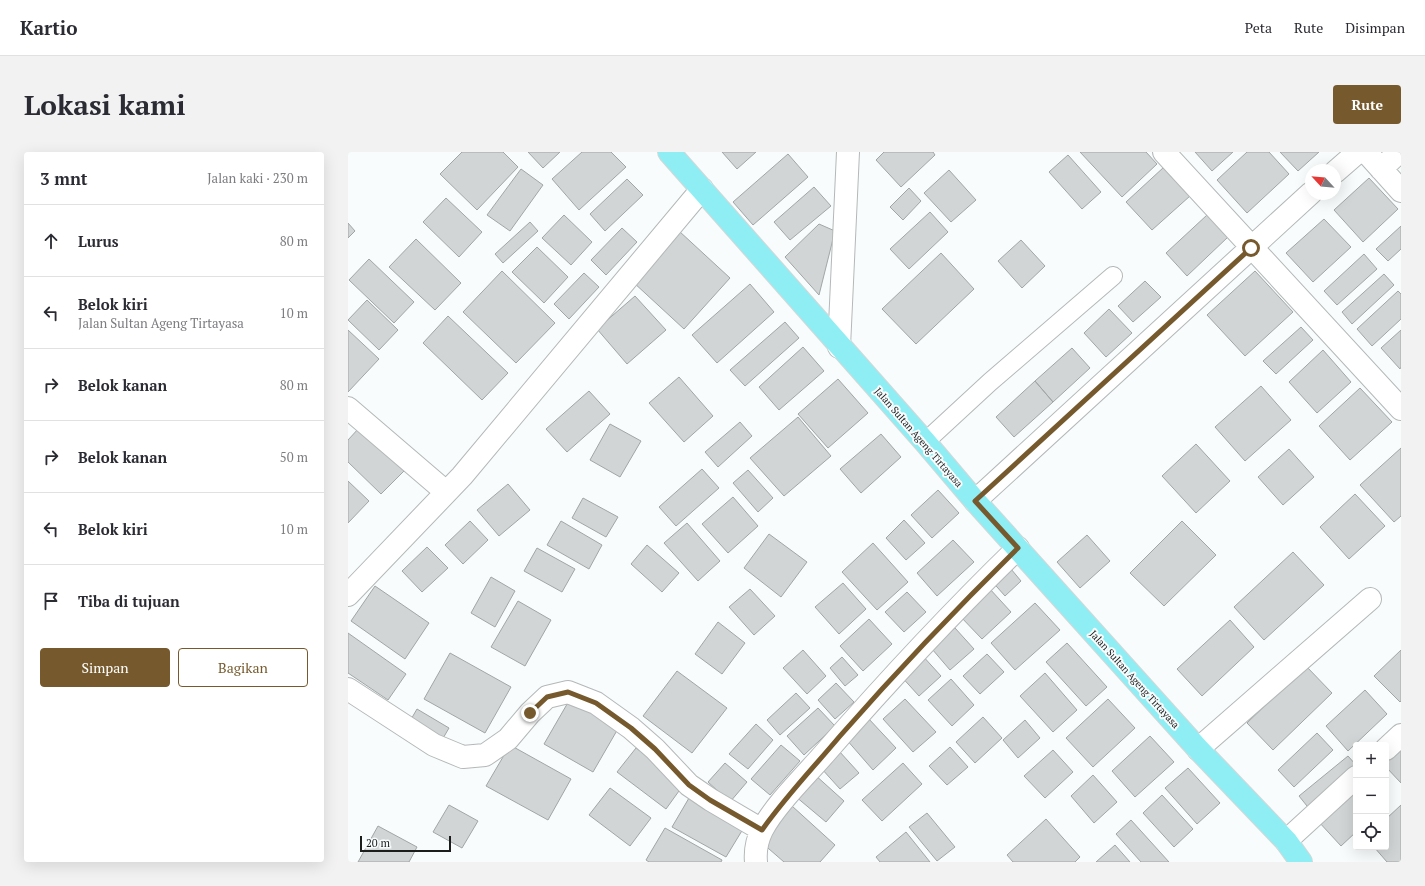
<!DOCTYPE html>
<html lang="id">
<meta charset="utf-8">
<style>
body{margin:0;font-family:"PT Serif",serif;background:#f2f2f3;color:#2b2b33}
.controls{position:absolute;right:12px;bottom:12px;display:grid;overflow:hidden;border-radius:4px;box-shadow:0 4px 16px #0002}
.controls button{width:36px;height:36px;display:grid;place-items:center;padding:0;border:0;border-bottom:1px solid #e1e1e2;background:#fff;color:#2b2b33;font:20px sans-serif}
.compass{position:absolute;left:957px;top:12px;width:36px;height:36px;border-radius:50%;background:#fff;box-shadow:0 4px 16px #0002;rotate:296deg}
.scale{position:absolute;left:12px;bottom:10px;width:91px;box-sizing:border-box;padding-left:4px;border:2px solid #1b1d1d;border-top:0;font-size:11px;line-height:14px;white-space:nowrap;color:#1b1d1d;-webkit-text-stroke:3px #f8fcfc;paint-order:stroke}
.stop{position:absolute;width:12px;height:12px;margin:-9px;border:3px solid #765a2d;border-radius:50%;background:#fff}
.stop.end{background:#765a2d;border-color:#fff;box-shadow:0 1px 4px #0008}
.list{margin:0;padding:0;list-style:none}
h2{display:flex;justify-content:space-between;align-items:center;height:52px;margin:0;padding:0 16px;font-size:17px}
h2 small{font-size:13px;font-weight:400;color:#7c7c81}
.list li{display:grid;grid-template-columns:26px 1fr auto;gap:12px;align-items:center;box-sizing:border-box;height:72px;padding:0 16px;border-top:1px solid #e1e1e2}
.list b{display:block;font-size:15px;white-space:nowrap}
.list p{margin:0;font-size:13px;white-space:nowrap;color:#7c7c81}
.list em{font-size:13px;font-style:normal;color:#7c7c81}
.actions{display:flex;gap:8px;padding:12px 16px}
.actions a{flex:1;padding:9px 0;border:1px solid #765a2d;border-radius:4px;text-align:center;font-size:14px;color:#765a2d}
.actions .main{background:#765a2d;color:#fff}
.icon{flex:none;width:22px;height:22px;fill:none;stroke:currentColor;stroke-width:2;stroke-linecap:round;stroke-linejoin:round}
.map{position:relative;flex:none;width:1053px;height:710px;overflow:hidden;border-radius:4px}
header{display:flex;align-items:center;gap:24px;box-sizing:border-box;height:56px;padding:0 20px;background:#fff;border-bottom:1px solid #e1e1e2}
header strong{font-size:19px}
nav{display:flex;gap:22px;margin-inline-start:auto;font-size:14px}
.intro{display:flex;align-items:center;justify-content:space-between;box-sizing:border-box;height:96px;padding:0 24px}
h1{margin:0;font-size:28px}
.button{padding:10px 18px;border-radius:4px;background:#765a2d;color:#fff;font-size:14px;font-weight:700}
main{display:flex;gap:24px;padding:0 24px}
aside{flex:1;background:#fff;border-radius:4px;box-shadow:0 4px 16px #0002}
.map>svg:first-child{display:block}
</style>
<header>
<strong>Kartio</strong>
<nav><a>Peta</a><a>Rute</a><a>Disimpan</a></nav>
</header>
<div class="intro"><h1>Lokasi kami</h1><a class="button">Rute</a></div>
<main>
<aside>
<h2>3 mnt<small>Jalan kaki · 230 m</small></h2>
<ul class="list">
<li><svg class="icon" aria-label="ahead" viewBox="0 0 24 24"><path d="M12 20V5M6 11l6-6 6 6"/></svg><div><b>Lurus</b></div><em>80 m</em></li>
<li><svg class="icon" aria-label="left" viewBox="0 0 24 24"><path d="M17 20v-9H6M10 6l-5 5 5 5"/></svg><div><b>Belok kiri</b><p>Jalan Sultan Ageng Tirtayasa</p></div><em>10 m</em></li>
<li><svg class="icon" aria-label="right" viewBox="0 0 24 24"><path d="M7 20v-9h11M14 6l5 5-5 5"/></svg><div><b>Belok kanan</b></div><em>80 m</em></li>
<li><svg class="icon" aria-label="right" viewBox="0 0 24 24"><path d="M7 20v-9h11M14 6l5 5-5 5"/></svg><div><b>Belok kanan</b></div><em>50 m</em></li>
<li><svg class="icon" aria-label="left" viewBox="0 0 24 24"><path d="M17 20v-9H6M10 6l-5 5 5 5"/></svg><div><b>Belok kiri</b></div><em>10 m</em></li>
<li><svg class="icon" aria-label="arrive" viewBox="0 0 24 24"><path d="M6 21V4h12l-3 4 3 4H6"/></svg><div><b>Tiba di tujuan</b></div></li>
</ul>
<div class="actions"><a class="main">Simpan</a><a>Bagikan</a></div>
</aside>
<div class="map">
<svg width="1053" height="710" viewBox="0 0 1053 710">
<rect width="100%" height="100%" fill="#f8fcfc"/>
<!-- building -->
<path fill="#d1d5d5" stroke="#a2a5a6" d="M 114,0 L 155,0 L 170,15 L 129,58 L 92,22 Z
M 180,0 L 212,0 L 195,16 Z
M 234,0 L 263,0 L 278,15 L 231,58 L 204,27 Z
M 374,0 L 408,0 L 389,17 Z
M 536,0 L 585,0 L 587,3 L 553,35 L 528,8 Z
M 732,0 L 798,0 L 809,12 L 774,45 Z
M 847,0 L 885,0 L 864,19 Z
M 899,0 L 921,0 L 941,22 L 899,61 L 869,28 Z
M 932,0 L 971,0 L 950,19 Z
M 440,2 L 460,25 L 405,73 L 385,50 Z
M 720,3 L 753,40 L 734,57 L 701,20 Z
M 816,15 L 842,44 L 804,78 L 778,50 Z
M 173,17 L 195,33 L 162,79 L 139,63 Z
M 601,18 L 628,48 L 603,70 L 576,41 Z
M 1021,26 L 1050,57 L 1015,90 L 986,58 Z
M 279,27 L 295,43 L 257,79 L 242,62 Z
M 466,35 L 483,54 L 442,88 L 426,70 Z
M 561,36 L 573,49 L 555,68 L 542,55 Z
M 98,46 L 134,80 L 111,105 L 75,70 Z
M 582,60 L 600,80 L 561,117 L 542,97 Z
M 216,63 L 244,90 L 223,113 L 194,86 Z
M 859,63 L 880,85 L 839,124 L 818,101 Z
M 976,67 L 1003,95 L 965,130 L 938,101 Z
M 182,70 L 190,79 L 155,111 L 147,102 Z
M 0,71 L 7,79 L 0,86 Z
M 471,72 L 487,79 L 471,143 L 437,105 Z
M 1053,74 L 1053,97 L 1040,109 L 1028,97 Z
M 274,76 L 289,90 L 258,123 L 243,108 Z
M 331,79 L 382,126 L 336,177 L 285,130 Z
M 68,87 L 113,131 L 87,158 L 41,115 Z
M 673,88 L 697,114 L 674,136 L 650,109 Z
M 189,95 L 220,125 L 196,151 L 164,120 Z
M 593,101 L 626,137 L 568,192 L 534,157 Z
M 1016,102 L 1029,117 L 989,153 L 976,139 Z
M 21,107 L 66,150 L 46,171 L 1,128 Z
M 154,119 L 207,171 L 168,211 L 115,160 Z
M 907,119 L 945,160 L 897,204 L 859,163 Z
M 236,121 L 251,135 L 221,167 L 206,152 Z
M 1036,122 L 1046,133 L 1004,172 L 994,160 Z
M 797,129 L 813,145 L 785,170 L 770,154 Z
M 402,132 L 426,160 L 369,211 L 344,183 Z
M 1050,139 L 1053,142 L 1053,167 L 1024,194 L 1009,177 Z
M 287,144 L 318,178 L 279,212 L 249,177 Z
M 19,148 L 50,178 L 31,198 L 0,168 Z
M 761,157 L 784,181 L 758,205 L 736,181 Z
M 100,164 L 160,221 L 134,248 L 75,191 Z
M 437,170 L 451,186 L 397,234 L 382,218 Z
M 953,175 L 965,188 L 928,222 L 915,209 Z
M 0,178 L 31,207 L 0,240 Z
M 1053,178 L 1053,215 L 1052,217 L 1033,196 Z
M 455,195 L 476,219 L 431,258 L 411,235 Z
M 724,196 L 742,216 L 705,250 L 687,229 Z
M 975,198 L 1003,230 L 969,261 L 941,230 Z
M 331,225 L 365,264 L 336,290 L 301,251 Z
M 490,227 L 520,261 L 480,296 L 450,262 Z
M 687,229 L 705,250 L 666,285 L 648,265 Z
M 913,234 L 943,268 L 897,309 L 867,275 Z
M 1012,236 L 1044,270 L 1002,308 L 971,274 Z
M 241,239 L 262,262 L 219,300 L 198,277 Z
M 450,265 L 483,304 L 436,344 L 402,306 Z
M 392,270 L 404,284 L 370,315 L 357,300 Z
M 262,272 L 293,289 L 272,325 L 242,308 Z
M 11,276 L 56,319 L 33,342 L 0,310 L 0,288 Z
M 533,282 L 553,305 L 513,341 L 492,317 Z
M 848,292 L 882,329 L 848,361 L 814,324 Z
M 1053,296 L 1053,364 L 1046,370 L 1012,333 Z
M 941,297 L 966,325 L 935,353 L 910,325 Z
M 354,317 L 371,336 L 328,374 L 311,355 Z
M 400,318 L 425,346 L 410,360 L 385,331 Z
M 0,329 L 21,349 L 0,371 Z
M 160,332 L 182,358 L 151,384 L 129,358 Z
M 590,338 L 611,361 L 584,386 L 563,363 Z
M 1007,342 L 1037,374 L 1001,407 L 972,375 Z
M 385,345 L 410,374 L 380,401 L 354,372 Z
M 235,346 L 270,365 L 258,385 L 224,366 Z
M 556,368 L 577,391 L 558,408 L 538,386 Z
M 122,369 L 140,388 L 115,412 L 97,393 Z
M 213,369 L 254,393 L 241,417 L 199,393 Z
M 834,369 L 868,403 L 816,454 L 782,421 Z
M 339,371 L 372,409 L 350,429 L 316,391 Z
M 421,382 L 459,410 L 433,445 L 396,416 Z
M 739,383 L 762,409 L 732,436 L 709,410 Z
M 605,388 L 626,410 L 589,444 L 569,421 Z
M 525,391 L 560,430 L 529,458 L 494,420 Z
M 299,393 L 331,421 L 314,440 L 283,412 Z
M 79,395 L 100,416 L 74,440 L 54,419 Z
M 189,396 L 227,417 L 214,440 L 176,419 Z
M 945,400 L 976,433 L 916,488 L 886,455 Z
M 658,411 L 673,429 L 657,444 L 641,426 Z
M 143,425 L 167,439 L 147,475 L 123,461 Z
M 495,431 L 518,457 L 491,482 L 467,455 Z
M 27,434 L 81,471 L 57,507 L 3,469 Z
M 641,436 L 663,460 L 634,487 L 611,463 Z
M 402,437 L 427,464 L 406,483 L 381,455 Z
M 559,440 L 578,460 L 556,480 L 537,460 Z
M 170,449 L 203,468 L 177,514 L 143,495 Z
M 687,451 L 712,478 L 667,518 L 643,491 Z
M 521,467 L 544,492 L 515,519 L 492,494 Z
M 882,468 L 906,495 L 854,544 L 829,517 Z
M 370,470 L 397,491 L 374,522 L 347,502 Z
M 607,476 L 626,497 L 602,518 L 584,497 Z
M 0,481 L 58,522 L 40,548 L 0,521 Z
M 719,491 L 759,535 L 738,554 L 698,510 Z
M 455,498 L 478,524 L 459,542 L 435,516 Z
M 1053,498 L 1053,549 L 1052,550 L 1026,524 Z
M 102,501 L 163,535 L 137,581 L 76,547 Z
M 573,502 L 593,524 L 571,544 L 551,522 Z
M 639,502 L 656,520 L 632,542 L 615,524 Z
M 494,505 L 510,523 L 497,534 L 482,516 Z
M 958,514 L 984,541 L 925,598 L 899,571 Z
M 329,519 L 379,556 L 344,601 L 295,564 Z
M 697,521 L 729,558 L 705,580 L 672,544 Z
M 603,527 L 626,553 L 604,574 L 580,548 Z
M 488,531 L 506,550 L 487,567 L 470,548 Z
M 1017,538 L 1039,562 L 1000,599 L 978,574 Z
M 448,541 L 462,556 L 432,583 L 419,568 Z
M 222,547 L 271,575 L 245,620 L 196,592 Z
M 557,547 L 588,580 L 565,600 L 535,567 Z
M 760,547 L 787,576 L 745,615 L 718,586 Z
M 470,556 L 487,574 L 456,603 L 439,584 Z
M 69,557 L 101,576 L 94,588 L 62,569 Z
M 635,565 L 654,586 L 627,611 L 608,590 Z
M 520,566 L 548,596 L 525,618 L 498,587 Z
M 677,568 L 692,586 L 670,606 L 655,588 Z
M 408,572 L 425,588 L 400,617 L 381,602 Z
M 969,581 L 985,598 L 946,635 L 930,618 Z
M 802,584 L 826,610 L 787,645 L 764,619 Z
M 1053,586 L 1053,631 L 1038,615 L 1038,600 Z
M 162,593 L 223,627 L 200,668 L 138,634 Z
M 433,593 L 452,609 L 422,643 L 403,627 Z
M 602,595 L 620,615 L 599,633 L 581,614 Z
M 288,596 L 336,632 L 318,657 L 269,620 Z
M 705,598 L 725,620 L 697,646 L 676,624 Z
M 491,599 L 511,621 L 492,637 L 473,616 Z
M 1000,604 L 1008,613 L 1008,621 L 963,659 L 951,644 Z
M 377,611 L 399,630 L 382,650 L 360,630 Z
M 555,611 L 574,632 L 534,669 L 514,648 Z
M 840,616 L 872,651 L 849,672 L 817,636 Z
M 466,622 L 496,649 L 478,670 L 447,644 Z
M 745,623 L 769,650 L 746,671 L 723,644 Z
M 1008,633 L 1008,680 L 993,694 L 970,669 Z
M 262,636 L 303,666 L 282,694 L 241,663 Z
M 814,643 L 845,677 L 826,695 L 795,661 Z
M 341,646 L 395,677 L 378,705 L 324,675 Z
M 101,653 L 130,669 L 114,696 L 85,680 Z
M 1053,653 L 1053,710 L 1039,710 L 1026,695 L 1038,695 L 1038,667 Z
M 444,654 L 487,693 L 472,710 L 436,710 L 413,690 Z
M 579,661 L 607,695 L 589,709 L 561,675 Z
M 698,667 L 732,705 L 727,710 L 665,710 L 659,703 Z
M 783,668 L 821,710 L 793,710 L 768,682 Z
M 30,674 L 69,695 L 61,710 L 10,710 Z
M 317,676 L 374,708 L 373,710 L 301,710 L 298,708 Z
M 558,680 L 582,710 L 532,710 L 528,705 Z
M 767,693 L 782,710 L 748,710 Z"/>
<g fill="none" stroke-linecap="round" stroke-linejoin="round">
<defs>
<path id="service" d="M 577,290 L 642,230 L 765,124"/>
<path id="minor" d="M 816,0 L 1053,257
M 1018,0 L 1053,39
M 1033,17 L 1051,0
M 987,20 L 1010,0
M 491,195 L 500,0
M 0,256 L 98,340
M 627,349 L 963,41
M 0,443 L 114,324 L 354,37
M 0,537 L 86,593 L 115,605 L 137,603 L 160,587 L 182,561 L 199,545 L 220,540 L 248,551 L 283,576 L 307,597 L 341,633 L 363,648 L 414,678
M 850,597 L 1022,447
M 1038,597 L 1053,583
M 938,689 L 1008,625
M 408,710 C 407,699 409,688 414,678 C 427,653 458,623 477,601 C 539,530 602,462 670,396"/>
<path id="primary" d="M 321,0 L 577,290 L 627,349 L 850,597 L 938,689 L 953,710"/>
</defs>
<!-- service casing -->
<use href="#service" stroke="#b4b8b8" stroke-width="20"/>
<!-- minor casing -->
<use href="#minor" stroke="#b4b8b8" stroke-width="24"/>
<!-- primary casing -->
<use href="#primary" stroke="#d6d6d6" stroke-width="24"/>
<!-- service -->
<use href="#service" stroke="#fff" stroke-width="18"/>
<!-- minor -->
<use href="#minor" stroke="#fff" stroke-width="22"/>
<!-- primary -->
<use href="#primary" stroke="#8feef4" stroke-width="22"/>
</g>
<g fill="none" stroke-linecap="round" stroke-linejoin="round">
<!-- route -->
<path stroke="#765a2d" stroke-width="5" d="M 182,561 L 199,545 L 220,540 L 248,551 L 283,576 L 307,597 L 341,633 L 362,648 L 414,678 C 438,644 466,615 492,584 C 549,519 608,457 670,396 L 627,349 L 903,96"/>
</g>
<g text-anchor="middle" stroke-width="4" stroke-linejoin="round" paint-order="stroke">
<!-- street labels -->
<g font-size="10" fill="#1b1d1d" stroke="#f8fcfc">
<text transform="translate(571 285) rotate(49)" y="4">Jalan Sultan Ageng Tirtayasa</text>
<text transform="translate(787 527) rotate(48)" y="4">Jalan Sultan Ageng Tirtayasa</text>
</g>
</g>
</svg>
<div class="controls">
<button>+</button>
<button>−</button>
<button><svg class="icon" aria-label="locate" viewBox="0 0 24 24"><circle cx="12" cy="12" r="6"/><path d="M12 2v4M12 18v4M2 12h4M18 12h4"/></svg></button>
</div>
<svg class="compass" viewBox="-18 -18 36 36"><path d="M0-13l5 13h-10z" fill="#e53935"/><path d="M0 13l5-13h-10z" fill="#7c7c81"/></svg>
<div class="scale">20 m</div>
<div class="stop" style="left:903px;top:96px"></div>
<div class="stop end" style="left:182px;top:561px"></div>
</div>
</main>
